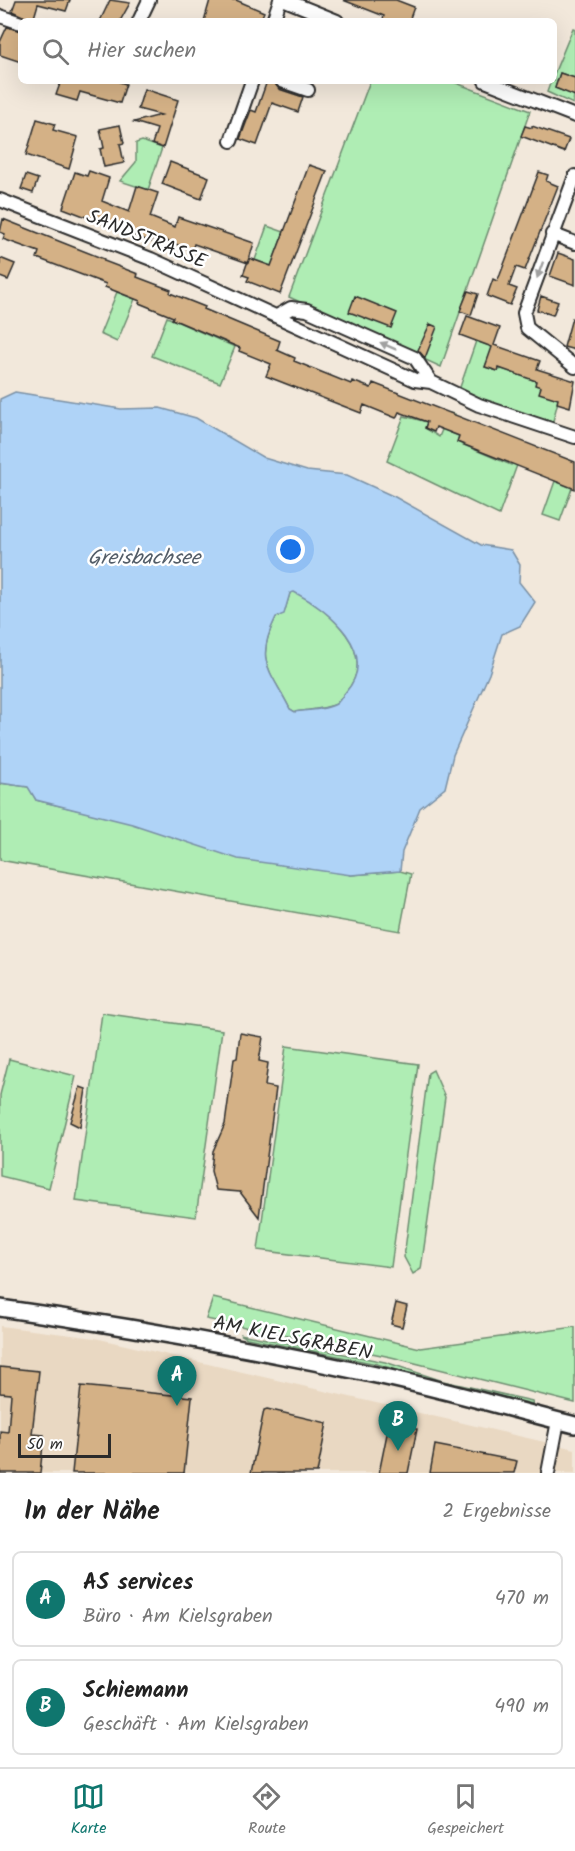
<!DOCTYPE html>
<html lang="de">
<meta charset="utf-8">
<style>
body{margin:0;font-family:Kalam,sans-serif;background:#f6f6f6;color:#222}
.scale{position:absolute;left:18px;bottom:15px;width:93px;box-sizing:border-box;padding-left:6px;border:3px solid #2b2b2b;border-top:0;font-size:16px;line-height:21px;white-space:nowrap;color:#2b2b2b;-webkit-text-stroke:4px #fff;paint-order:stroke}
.you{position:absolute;left:291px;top:550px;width:21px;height:21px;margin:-15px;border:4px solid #fff;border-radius:50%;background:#1a73e8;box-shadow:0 0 0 9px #1a73e833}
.badge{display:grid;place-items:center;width:39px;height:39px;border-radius:50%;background:#0f766e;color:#fff;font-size:20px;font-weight:700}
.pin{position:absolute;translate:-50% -50px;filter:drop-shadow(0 2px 3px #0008)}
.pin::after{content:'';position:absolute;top:32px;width:21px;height:18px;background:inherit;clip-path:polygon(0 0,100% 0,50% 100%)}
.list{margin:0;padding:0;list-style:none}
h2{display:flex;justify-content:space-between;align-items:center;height:78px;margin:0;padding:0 24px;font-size:26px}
h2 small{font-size:20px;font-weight:400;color:#767676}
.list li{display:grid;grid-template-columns:39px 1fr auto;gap:18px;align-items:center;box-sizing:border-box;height:96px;margin:0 12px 12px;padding:0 12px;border:2px solid #e0e0e0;border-radius:9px}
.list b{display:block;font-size:22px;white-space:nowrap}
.list p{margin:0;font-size:20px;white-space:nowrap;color:#767676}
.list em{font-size:20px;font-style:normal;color:#767676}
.icon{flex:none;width:33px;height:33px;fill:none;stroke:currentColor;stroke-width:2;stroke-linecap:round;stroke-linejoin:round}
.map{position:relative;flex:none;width:575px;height:1473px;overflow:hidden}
.search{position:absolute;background:#fff;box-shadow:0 6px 24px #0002;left:18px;right:18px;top:18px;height:66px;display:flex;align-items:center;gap:15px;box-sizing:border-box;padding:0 21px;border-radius:9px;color:#767676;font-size:22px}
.sheet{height:294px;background:#fff}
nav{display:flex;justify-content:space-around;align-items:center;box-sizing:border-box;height:84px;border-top:2px solid #e0e0e0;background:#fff;font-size:16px;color:#767676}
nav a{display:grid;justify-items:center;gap:3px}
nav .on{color:#0f766e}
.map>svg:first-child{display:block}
</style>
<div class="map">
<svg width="575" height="1473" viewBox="0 0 575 1473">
<rect width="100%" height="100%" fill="#f2e8db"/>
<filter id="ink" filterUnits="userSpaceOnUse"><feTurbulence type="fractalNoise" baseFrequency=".0167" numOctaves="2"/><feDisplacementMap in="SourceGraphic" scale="12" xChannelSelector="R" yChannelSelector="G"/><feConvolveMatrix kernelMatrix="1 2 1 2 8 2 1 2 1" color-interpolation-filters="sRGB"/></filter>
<g filter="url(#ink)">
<!-- built -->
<path fill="#e9d8c2" d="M 0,1326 L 95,1338 L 575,1449 L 575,1473 L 0,1473 Z"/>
<!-- green -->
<path fill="#afedb4" stroke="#6d8c70" stroke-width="1.5" d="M 573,28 L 575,29 L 575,78 L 560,73 L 555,88 L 574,95 L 573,104 L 547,92 L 551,81 L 554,81 L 554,74 Z
M 370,81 L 451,81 L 530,111 L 441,367 L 289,297 Z
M 142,141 L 162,148 L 148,190 L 120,181 L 136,162 L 136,143 Z
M 267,226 L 284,232 L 271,266 L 255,260 Z
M 117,292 L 135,299 L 117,342 L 100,334 Z
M 167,317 L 235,347 L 220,383 L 152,356 Z
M 476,341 L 493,347 L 485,367 L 497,371 L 502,369 L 536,381 L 541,387 L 540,393 L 559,397 L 552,425 L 506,410 L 459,390 Z
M 449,413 L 455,414 L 449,432 L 459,436 L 457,442 L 511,465 L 516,452 L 521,454 L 499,515 L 387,461 L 404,416 L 427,422 L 425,428 L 439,437 Z
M 555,481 L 572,488 L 560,521 L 543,515 Z
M 294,591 C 329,611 381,653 345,693 C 342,696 339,702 336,704 C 326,709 307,710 295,712 L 290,709 C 270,669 254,662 276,617 L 284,613 L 290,593 Z
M 0,783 L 29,787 L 36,800 L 351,875 L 400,871 L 411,874 L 400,931 L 0,860 Z
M 102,1013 L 222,1030 L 196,1217 L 76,1201 Z
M 286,1046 L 418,1064 L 391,1267 L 258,1250 Z
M 9,1059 L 76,1076 L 49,1188 L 0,1176 L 0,1095 Z
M 433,1070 L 445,1097 L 421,1269 L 413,1274 L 404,1257 L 428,1073 Z
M 213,1298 L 420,1348 L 575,1327 L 575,1403 L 391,1357 L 206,1319 Z
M 240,1334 L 385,1362 L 443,1381 L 532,1401 L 533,1404 L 444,1384 L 377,1364 L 247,1338 Z"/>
<!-- water -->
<path fill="#afd3f7" stroke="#7a90a5" stroke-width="1.5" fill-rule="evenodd" d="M 15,392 L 121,409 L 160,408 L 196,418 L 264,458 L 307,471 L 347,475 L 395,497 L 481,545 L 511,550 L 520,565 L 519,582 L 535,602 L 520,626 L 502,634 L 489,674 L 453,755 L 445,788 L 420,808 L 402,852 L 400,871 L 351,875 L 238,859 L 132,824 L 36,800 L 28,787 L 0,783 L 0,399 ZM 294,592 C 329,610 381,653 345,693 C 342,696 339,702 336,704 C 326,710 307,710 295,712 L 290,709 C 270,669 254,662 276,617 L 284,614 L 290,593 Z"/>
<!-- building -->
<path fill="#d4b186" stroke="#2b2b2b" stroke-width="1.5" d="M 16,0 L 70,0 L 66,11 L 38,4 L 33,21 L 12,11 Z
M 110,0 L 130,3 L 120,21 L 100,21 Z
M 210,0 L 236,0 L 264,12 L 260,21 L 204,21 Z
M 343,0 L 396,0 L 414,7 L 409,21 L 388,21 L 383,19 L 384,16 Z
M 7,27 L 21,31 L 21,62 L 0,55 L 0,42 Z
M 560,73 L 575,78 L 575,96 L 555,88 Z
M 61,81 L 117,81 L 126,84 L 120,103 L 80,92 L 77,101 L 56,95 Z
M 267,81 L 274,82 L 279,89 L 303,97 L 298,112 L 272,103 L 257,145 L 240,139 L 251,110 L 256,112 Z
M 144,89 L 178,100 L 163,148 L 152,144 L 157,129 L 134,122 L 161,115 L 138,109 Z
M 37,119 L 55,124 L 53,130 L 78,137 L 69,169 L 26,155 Z
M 120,125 L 124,143 L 120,144 L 124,163 L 104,167 L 100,149 L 104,148 L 100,129 Z
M 525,126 L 532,128 L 532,126 L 569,139 L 564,152 L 521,136 Z
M 170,162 L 209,177 L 201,199 L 162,184 Z
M 309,165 L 327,171 L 280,294 L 247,281 L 249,277 L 243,275 L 249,258 L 271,266 Z
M 89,171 L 109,178 L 102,201 L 129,212 L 137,186 L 158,193 L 150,217 L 175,227 L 178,217 L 254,243 L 248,263 L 194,244 L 192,250 L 153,236 L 151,242 L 63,208 L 75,172 L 87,176 Z
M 539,172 L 548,175 L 546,181 L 558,186 L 525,270 L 516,267 L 509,286 L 517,289 L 510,305 L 487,296 L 493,279 L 497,281 L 500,275 Z
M 26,175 L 38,179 L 33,193 L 21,189 Z
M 3,219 L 104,259 L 104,261 L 138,274 L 137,277 L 171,290 L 170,293 L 205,307 L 204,309 L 280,341 L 277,350 L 295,358 L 294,361 L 351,384 L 352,381 L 371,388 L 373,383 L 575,462 L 575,489 L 457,442 L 459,436 L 436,427 L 434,432 L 425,428 L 427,422 L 399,412 L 396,418 L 364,405 L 361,413 L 266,376 L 271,364 L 239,351 L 240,348 L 172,319 L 173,317 L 139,303 L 140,301 L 105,287 L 106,284 L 37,258 L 39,252 L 3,239 L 5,234 L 0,232 Z
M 558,253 L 575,259 L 575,285 L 550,276 Z
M 0,258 L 15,264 L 8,280 L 0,277 Z
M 468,291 L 478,294 L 471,315 L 460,311 Z
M 355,296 L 397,313 L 391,328 L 349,312 Z
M 541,296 L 558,302 L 553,315 L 537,310 Z
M 467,316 L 500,328 L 494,345 L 540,361 L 537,369 L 575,381 L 570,407 L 557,403 L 558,399 L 539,393 L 541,387 L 535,385 L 536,381 L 499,368 L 498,371 L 485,367 L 492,347 L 460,335 Z
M 572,318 L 575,318 L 575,350 L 564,347 Z
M 430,324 L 437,327 L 425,358 L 418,350 Z
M 240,1033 L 263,1037 L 259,1061 L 268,1063 L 265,1086 L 276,1088 L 259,1217 L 240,1192 L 216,1190 L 211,1171 L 213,1151 L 225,1124 L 234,1059 L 237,1058 Z
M 80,1087 L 86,1089 L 80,1127 L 70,1122 Z
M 396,1303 L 407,1306 L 402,1327 L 391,1324 Z
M 0,1367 L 39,1371 L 32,1434 L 44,1435 L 40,1473 L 0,1473 L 0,1431 L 8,1432 L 11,1394 L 0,1393 Z
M 81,1386 L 192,1397 L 184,1473 L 72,1473 Z
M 267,1409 L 327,1423 L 317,1473 L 251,1473 L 264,1410 Z
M 389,1424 L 417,1429 L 408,1473 L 379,1473 Z
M 435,1445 L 517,1461 L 514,1473 L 430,1473 Z"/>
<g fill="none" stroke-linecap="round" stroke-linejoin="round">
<defs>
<path id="minor" d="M 285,0 L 337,21
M 0,16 L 21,23
M 139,21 L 149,0
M 273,21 L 280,0
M 282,81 L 308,90
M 485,81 L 575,116
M 231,141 L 252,81
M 575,176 L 524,313 L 527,328 L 575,367
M 0,200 L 151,259 L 415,380 L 431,382 L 479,405 L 575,437
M 552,234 L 575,243
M 277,316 L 291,308 L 307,310 L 415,358 L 431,382
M 548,1473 L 558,1421"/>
<path id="tertiary" d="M 0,1308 C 128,1326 255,1349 381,1376 C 446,1390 510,1409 575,1425"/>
</defs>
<!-- minor casing -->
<use href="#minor" stroke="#2b2b2b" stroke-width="16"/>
<!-- tertiary casing -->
<use href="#tertiary" stroke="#2b2b2b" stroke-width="20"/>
<!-- minor -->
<use href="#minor" stroke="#fff" stroke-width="12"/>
<!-- tertiary -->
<use href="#tertiary" stroke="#fff" stroke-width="15"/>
</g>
<!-- one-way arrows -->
<defs><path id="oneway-solid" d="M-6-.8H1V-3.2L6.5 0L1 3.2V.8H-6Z" transform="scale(1.5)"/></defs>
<g fill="#a0a0a0">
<use href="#oneway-solid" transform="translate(540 270) rotate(110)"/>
<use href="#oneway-solid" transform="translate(388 346) rotate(-156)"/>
</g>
</g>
<g text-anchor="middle" stroke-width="5" stroke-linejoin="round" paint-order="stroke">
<!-- street labels -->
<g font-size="20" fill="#2b2b2b" stroke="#fff">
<text transform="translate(147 238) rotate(22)" y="7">SANDSTRASSE</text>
<text transform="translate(293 1337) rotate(11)" y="7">AM KIELSGRABEN</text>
</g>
<!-- water labels -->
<g font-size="21" font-style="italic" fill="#535d68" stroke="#fff">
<text x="144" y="564">Greisbachsee</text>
</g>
</g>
</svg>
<div class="scale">50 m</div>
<div class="you"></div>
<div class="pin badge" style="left:177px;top:1406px">A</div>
<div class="pin badge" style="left:398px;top:1451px">B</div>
<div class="search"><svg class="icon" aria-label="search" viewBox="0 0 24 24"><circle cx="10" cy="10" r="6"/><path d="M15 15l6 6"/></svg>Hier suchen</div>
</div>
<section class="sheet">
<h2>In der Nähe<small>2 Ergebnisse</small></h2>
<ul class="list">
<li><span class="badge">A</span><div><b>AS services</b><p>Büro · Am Kielsgraben</p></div><em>470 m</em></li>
<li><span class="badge">B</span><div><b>Schiemann</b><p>Geschäft · Am Kielsgraben</p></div><em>490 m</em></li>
</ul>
</section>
<nav>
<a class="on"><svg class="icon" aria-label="map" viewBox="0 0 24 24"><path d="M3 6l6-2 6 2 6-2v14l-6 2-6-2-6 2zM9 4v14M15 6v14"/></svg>Karte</a>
<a><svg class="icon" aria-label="directions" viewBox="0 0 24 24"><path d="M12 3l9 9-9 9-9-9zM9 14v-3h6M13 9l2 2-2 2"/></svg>Route</a>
<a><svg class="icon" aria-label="saved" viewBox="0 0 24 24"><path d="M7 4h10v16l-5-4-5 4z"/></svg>Gespeichert</a>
</nav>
